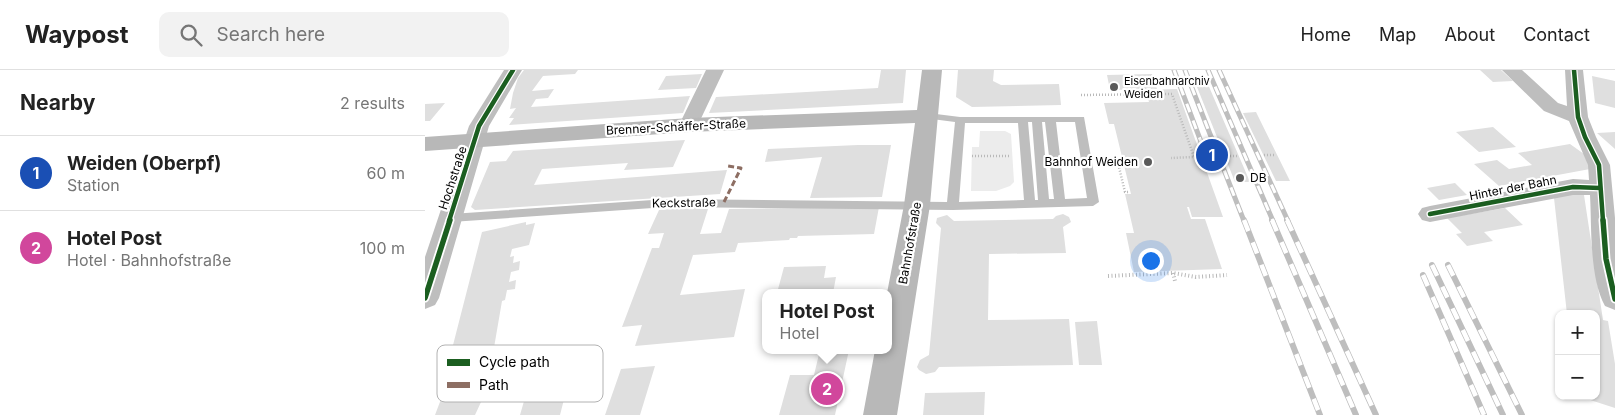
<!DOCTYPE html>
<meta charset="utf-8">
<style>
body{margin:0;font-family:Inter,sans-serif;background:#f2f2f2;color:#222}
.controls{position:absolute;right:15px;bottom:15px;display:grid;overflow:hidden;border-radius:10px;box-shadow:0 1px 4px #0004}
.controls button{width:45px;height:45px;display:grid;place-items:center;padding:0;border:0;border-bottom:1px solid #e0e0e0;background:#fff;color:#222;font:25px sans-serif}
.you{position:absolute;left:725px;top:190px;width:18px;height:18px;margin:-12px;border:4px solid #fff;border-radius:50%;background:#1a73e8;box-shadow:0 0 0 8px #1a73e833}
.badge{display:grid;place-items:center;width:32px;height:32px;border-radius:50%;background:#2563eb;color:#fff;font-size:16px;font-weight:700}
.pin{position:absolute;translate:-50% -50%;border:2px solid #fff;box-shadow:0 1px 5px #0006}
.popup{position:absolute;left:337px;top:219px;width:130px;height:65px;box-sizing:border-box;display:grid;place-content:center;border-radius:10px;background:#fff;filter:drop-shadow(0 1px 4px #0005);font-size:16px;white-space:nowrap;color:#767676}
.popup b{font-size:19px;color:#222}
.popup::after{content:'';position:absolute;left:50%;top:100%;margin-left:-10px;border:10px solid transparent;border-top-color:#fff}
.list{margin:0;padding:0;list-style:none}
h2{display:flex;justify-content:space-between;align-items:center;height:65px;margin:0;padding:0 20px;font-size:21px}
h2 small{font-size:16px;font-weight:400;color:#767676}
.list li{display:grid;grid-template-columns:32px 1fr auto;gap:15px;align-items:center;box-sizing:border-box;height:75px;padding:0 20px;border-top:1px solid #e0e0e0}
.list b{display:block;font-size:19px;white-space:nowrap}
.list p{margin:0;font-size:16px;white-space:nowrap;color:#767676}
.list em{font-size:16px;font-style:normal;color:#767676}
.icon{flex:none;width:28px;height:28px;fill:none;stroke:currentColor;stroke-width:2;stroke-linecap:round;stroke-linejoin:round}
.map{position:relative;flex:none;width:1190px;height:345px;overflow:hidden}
header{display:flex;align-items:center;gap:30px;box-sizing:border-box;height:70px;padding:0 25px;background:#fff;border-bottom:1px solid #e0e0e0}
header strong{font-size:24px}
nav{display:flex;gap:28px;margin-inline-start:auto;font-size:18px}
.search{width:350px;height:45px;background:#f2f2f2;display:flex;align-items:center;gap:12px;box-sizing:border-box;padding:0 18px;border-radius:10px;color:#767676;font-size:19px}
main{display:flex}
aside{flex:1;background:#fff}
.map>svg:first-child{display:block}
</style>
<header>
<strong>Waypost</strong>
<div class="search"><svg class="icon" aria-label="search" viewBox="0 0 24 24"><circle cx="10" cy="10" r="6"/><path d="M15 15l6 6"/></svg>Search here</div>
<nav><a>Home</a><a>Map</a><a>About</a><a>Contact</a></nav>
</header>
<main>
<aside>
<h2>Nearby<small>2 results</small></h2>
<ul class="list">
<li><span class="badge" style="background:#1a4fb4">1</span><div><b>Weiden (Oberpf)</b><p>Station</p></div><em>60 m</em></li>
<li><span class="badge" style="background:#d1479c">2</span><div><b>Hotel Post</b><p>Hotel · Bahnhofstraße</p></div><em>100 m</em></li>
</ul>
</aside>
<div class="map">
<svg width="1190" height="345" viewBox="0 0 1190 345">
<rect width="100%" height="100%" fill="#fff"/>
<!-- green -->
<path fill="#ececec" d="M 555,61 L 580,61 L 586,64 L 589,112 L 585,116 L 571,121 L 546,121 L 547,77 L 554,77 Z"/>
<!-- building -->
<path fill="#dfdfdf" d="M 99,0 L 153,0 L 150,4 L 118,6 L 107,21 L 129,19 L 123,28 L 111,29 L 106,37 L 265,26 L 258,43 L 84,55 L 89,48 L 84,48 L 91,38 L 85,39 L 88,23 L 93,8 Z
M 456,0 L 481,0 L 478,33 L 284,43 L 291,27 L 453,18 Z
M 533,0 L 569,0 L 568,11 L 576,15 L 634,14 L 636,35 L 547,37 L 531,27 Z
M 1055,0 L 1076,0 L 1088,11 L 1068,12 Z
M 277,4 L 271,18 L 233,20 L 241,6 Z
M 727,4 L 732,19 L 685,20 L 682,5 Z
M 1167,6 L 1190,11 L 1190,38 L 1170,33 Z
M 770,12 L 782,12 L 825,112 L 810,112 Z
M 752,19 L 798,147 L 767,147 L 764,137 L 762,137 L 766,149 L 780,149 L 797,199 L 709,202 L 701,163 L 709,163 L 700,124 L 706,124 L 689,54 L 684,54 L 679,33 L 724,32 L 720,20 Z
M 20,33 L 5,51 L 0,51 L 0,34 Z
M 831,42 L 865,111 L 851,111 L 818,43 Z
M 1068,57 L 1091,77 L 1054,82 L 1031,62 Z
M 1190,62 L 1190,79 L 1172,63 Z
M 260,70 L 248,97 L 199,100 L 203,93 L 117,99 L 109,115 L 302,100 L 295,124 L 50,140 L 46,137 L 65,92 L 81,91 L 88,81 Z
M 1145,74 L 1159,84 L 1165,99 L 1074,116 L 1049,94 L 1072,90 L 1084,99 L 1107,95 L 1093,83 Z
M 433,75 L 466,75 L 457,127 L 385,128 L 397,87 L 340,92 L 343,79 Z
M 1030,113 L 1042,125 L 1014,130 L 1002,118 Z
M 1152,123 L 1159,125 L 1178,250 L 1183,251 L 1190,294 L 1190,338 L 1156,327 L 1171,326 L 1171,244 L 1142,244 L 1129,128 Z
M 275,137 L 283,139 L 275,164 L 296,163 L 304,139 L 454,137 L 449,164 L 373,166 L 372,168 L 365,168 L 364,170 L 313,173 L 310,182 L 268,185 L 255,225 L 320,219 L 309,267 L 210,276 L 217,255 L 197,257 L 227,178 L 234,178 L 239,163 L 223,164 L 234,140 Z
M 1080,138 L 1098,155 L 1059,162 L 1068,171 L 1042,176 L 1031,164 L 1037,163 L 1022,148 Z
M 638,144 L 644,147 L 646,152 L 638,157 L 641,183 L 564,184 L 563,250 L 644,249 L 648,295 L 514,297 L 510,302 L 501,304 L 494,300 L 492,297 L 495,290 L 504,285 L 516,158 L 511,153 L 512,148 L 522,145 L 529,151 L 628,149 L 631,146 Z
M 101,152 L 101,155 L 110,153 L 104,175 L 87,179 L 85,187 L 89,186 L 88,193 L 95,191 L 94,200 L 86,202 L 84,212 L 91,210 L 90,219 L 82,220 L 80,230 L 77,231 L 66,295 L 61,297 L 59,307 L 69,304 L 50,345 L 10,345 L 21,316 L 17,318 L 57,162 Z
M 401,196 L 399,208 L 411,207 L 408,223 L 352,223 L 359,197 Z
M 672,251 L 677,295 L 654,295 L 650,252 Z
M 395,280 L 424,280 L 410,345 L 354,345 L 365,305 L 389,305 Z
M 230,296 L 215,345 L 180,345 L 196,299 Z
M 146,302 L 135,345 L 95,345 L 106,307 Z
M 560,322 L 559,345 L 498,345 L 500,323 Z"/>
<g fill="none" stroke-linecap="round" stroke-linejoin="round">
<!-- path-far1 -->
<path stroke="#b9b9b9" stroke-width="2.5" stroke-dasharray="1 2" stroke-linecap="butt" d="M 708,19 L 709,24
M 656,25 L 747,24 L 769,87 L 746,88
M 839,85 L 851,85
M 547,86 L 586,86
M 799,86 L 814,86
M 677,89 L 698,89
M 692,89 L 700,122 L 705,122"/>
<!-- path -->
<path stroke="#b9b9b9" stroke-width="4" stroke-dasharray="1 2.5" stroke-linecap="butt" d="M 748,203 L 750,211
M 683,206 L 748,203 L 771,207 L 802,205"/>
<!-- lane -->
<path fill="#bebebe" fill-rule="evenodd" d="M 503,43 L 535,47 L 659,47 L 674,132 L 668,136 L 528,140 L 242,137 L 26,152 L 20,148 L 26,144 L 242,129 L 522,132 L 530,52 L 499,48 L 498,46 ZM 603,52 L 607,52 L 613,130 L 610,130 ZM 617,52 L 620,52 L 629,129 L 624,129 ZM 631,52 L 650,52 L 662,128 L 640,129 ZM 540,53 L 593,53 L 599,130 L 534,132 Z"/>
<!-- street -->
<path fill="#bebebe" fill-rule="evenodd" d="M 79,0 L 97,0 L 64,56 L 14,228 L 10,235 L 0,239 L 0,187 L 44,56 Z
M 281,0 L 299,0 L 271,59 L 264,61 L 257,59 L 254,55 Z
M 1077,0 L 1097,0 L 1133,33 L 1142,36 L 1140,0 L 1158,0 L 1163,47 L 1171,67 L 1185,95 L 1190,148 L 1190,240 L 1180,236 C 1164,206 1167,159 1165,125 L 1148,125 L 1005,152 L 997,150 L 993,144 L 997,138 L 1005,136 L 1148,109 L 1164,110 L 1163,95 L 1144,51 L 1119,41 Z"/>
<!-- secondary -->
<path fill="#b8b8b8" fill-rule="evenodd" d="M 497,0 L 517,0 L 505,135 L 472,345 L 438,345 L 450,280 L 463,280 L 462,223 L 479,135 L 490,53 L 264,62 L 0,81 L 0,67 L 264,48 L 492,40 Z"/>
<defs>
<path id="rail-far1" d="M 749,0 L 781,85
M 760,0 L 819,151
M 783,0 L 848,151
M 794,0 L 863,151"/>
<path id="rail" d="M 819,150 L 895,345
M 847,150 L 931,345
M 862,150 L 951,345
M 1007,195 L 1078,345
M 1023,195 L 1097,345
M 998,205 L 1059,345"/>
</defs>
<!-- rail-far1 casing -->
<use href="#rail-far1" stroke="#bebebe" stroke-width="5"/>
<!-- rail casing -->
<use href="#rail" stroke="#bebebe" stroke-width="6"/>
<!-- rail-far1 -->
<use href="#rail-far1" stroke="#fff" stroke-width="3" stroke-dasharray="9" stroke-linecap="butt"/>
<!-- rail -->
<use href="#rail" stroke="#fff" stroke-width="4.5" stroke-dasharray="12" stroke-linecap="butt"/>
<!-- quiet -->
<path stroke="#8d6e63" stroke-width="3" stroke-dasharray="6 3" stroke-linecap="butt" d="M 299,132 L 316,98 L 303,96"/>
<defs>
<path id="cycleway-far1" d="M 1149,0 L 1153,47 L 1160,67 L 1174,95 L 1178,151
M 1005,144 L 1148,117 L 1175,118
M 24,151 L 54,56 L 88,0"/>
<path id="cycleway" d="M 1178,150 L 1181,189 L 1190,229
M 0,228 L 25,150"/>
</defs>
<!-- cycleway-far1 casing -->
<use href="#cycleway-far1" stroke="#fff" stroke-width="7"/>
<!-- cycleway casing -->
<use href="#cycleway" stroke="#fff" stroke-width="9"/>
<!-- cycleway-far1 -->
<use href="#cycleway-far1" stroke="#1b5e20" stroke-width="4.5"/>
<!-- cycleway -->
<use href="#cycleway" stroke="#1b5e20" stroke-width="5.5"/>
</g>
<!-- markers -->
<g fill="#595959" stroke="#fff" stroke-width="2">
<circle cx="689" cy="17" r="5"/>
<circle cx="723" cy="92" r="5"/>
<circle cx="815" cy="108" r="5"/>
</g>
<g text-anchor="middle" stroke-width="4.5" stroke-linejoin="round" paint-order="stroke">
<!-- far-poi labels -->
<g font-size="11" fill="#000" stroke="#fff" text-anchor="start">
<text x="699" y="15">Eisenbahnarchiv<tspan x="699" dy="13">Weiden</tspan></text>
</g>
<!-- street labels -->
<g font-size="12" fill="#000" stroke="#fff">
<text transform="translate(251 57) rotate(-3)" y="4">Brenner-Schäffer-Straße</text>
<text transform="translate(28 108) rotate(-72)" y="4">Hochstraße</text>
<text transform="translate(1088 118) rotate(-11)" y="4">Hinter der Bahn</text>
<text transform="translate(259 133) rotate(-1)" y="4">Keckstraße</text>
<text transform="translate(485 173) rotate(-80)" y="4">Bahnhofstraße</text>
</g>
<!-- poi labels -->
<g font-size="12" fill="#000" stroke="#fff" text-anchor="end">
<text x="713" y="96">Bahnhof Weiden</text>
<text x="825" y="112" text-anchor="start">DB</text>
</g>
</g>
<!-- legend -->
<rect x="12" y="275" width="166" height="57" rx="8" fill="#fff" stroke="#b2b2b2" stroke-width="1"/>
<rect x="22" y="289" width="23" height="7" fill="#1b5e20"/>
<rect x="22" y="312" width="23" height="6" fill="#8d6e63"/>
<g font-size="14" fill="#000">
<text x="54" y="297">Cycle path</text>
<text x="54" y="320">Path</text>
</g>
</svg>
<div class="controls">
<button>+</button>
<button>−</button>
</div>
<div class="you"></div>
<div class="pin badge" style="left:787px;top:85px;background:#1a4fb4">1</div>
<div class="pin badge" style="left:402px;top:319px;background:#d1479c">2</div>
<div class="popup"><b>Hotel Post</b>Hotel</div>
</div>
</main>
